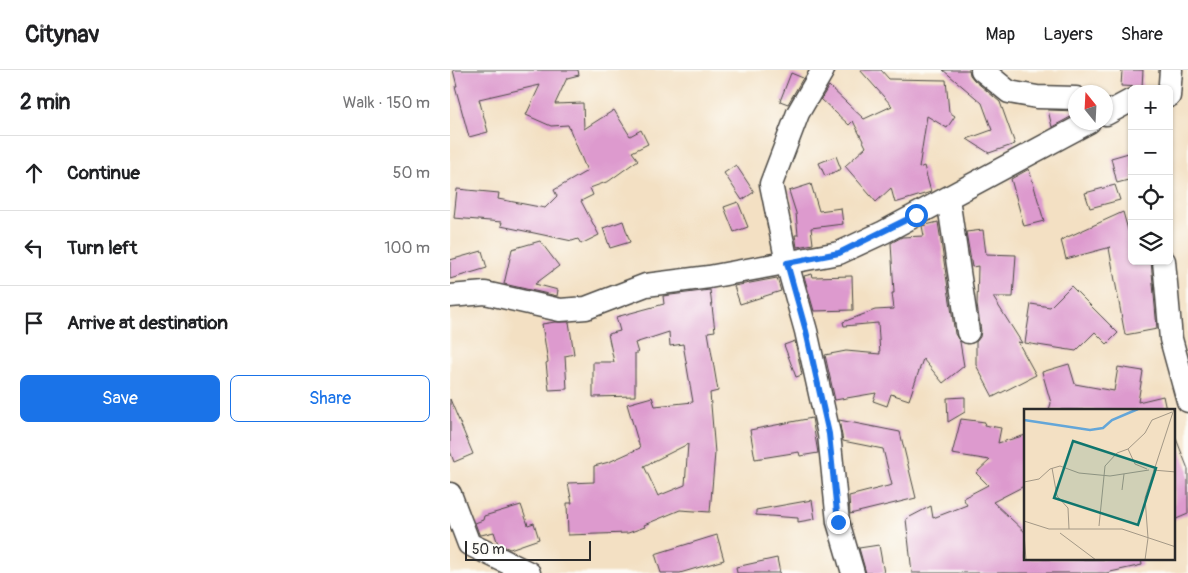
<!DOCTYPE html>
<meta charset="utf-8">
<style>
body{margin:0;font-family:Pangolin,sans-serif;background:#f6f6f6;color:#202124}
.controls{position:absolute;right:15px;top:15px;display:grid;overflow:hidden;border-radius:8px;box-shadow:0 1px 4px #0004}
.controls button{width:45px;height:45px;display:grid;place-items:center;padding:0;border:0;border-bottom:1px solid #e0e0e0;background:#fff;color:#202124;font:25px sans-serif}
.compass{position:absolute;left:618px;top:15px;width:45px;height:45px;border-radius:50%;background:#fff;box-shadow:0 1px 4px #0004;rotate:342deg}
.scale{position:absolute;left:15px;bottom:12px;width:126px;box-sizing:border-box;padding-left:5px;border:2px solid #2b2b2b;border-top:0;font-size:14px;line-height:18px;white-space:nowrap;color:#2b2b2b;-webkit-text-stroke:4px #fdfcf7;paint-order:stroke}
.stop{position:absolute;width:15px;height:15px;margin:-11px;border:4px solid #1a73e8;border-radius:50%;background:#fff}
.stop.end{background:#1a73e8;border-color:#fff;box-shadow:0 1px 5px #0008}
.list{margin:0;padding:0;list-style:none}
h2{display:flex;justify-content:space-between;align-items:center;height:65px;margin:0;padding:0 20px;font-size:21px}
h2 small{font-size:16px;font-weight:400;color:#757577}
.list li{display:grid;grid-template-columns:32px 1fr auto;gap:15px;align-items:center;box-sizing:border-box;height:75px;padding:0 20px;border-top:1px solid #e0e0e0}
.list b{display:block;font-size:19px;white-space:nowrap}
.list em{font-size:16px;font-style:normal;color:#757577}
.actions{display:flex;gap:10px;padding:15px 20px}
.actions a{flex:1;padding:11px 0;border:1px solid #1a73e8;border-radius:8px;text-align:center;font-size:18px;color:#1a73e8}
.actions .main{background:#1a73e8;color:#fff}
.icon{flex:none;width:28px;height:28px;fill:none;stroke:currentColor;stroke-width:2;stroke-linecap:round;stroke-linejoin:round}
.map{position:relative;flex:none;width:738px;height:503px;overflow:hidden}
header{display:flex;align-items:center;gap:30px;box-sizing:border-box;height:70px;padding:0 25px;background:#fff;border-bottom:1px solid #e0e0e0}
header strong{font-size:24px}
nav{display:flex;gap:28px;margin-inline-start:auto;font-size:18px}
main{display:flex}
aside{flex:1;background:#fff}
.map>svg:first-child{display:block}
</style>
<header>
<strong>Citynav</strong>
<nav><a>Map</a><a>Layers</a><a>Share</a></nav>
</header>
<main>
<aside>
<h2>2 min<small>Walk · 150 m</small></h2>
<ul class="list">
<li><svg class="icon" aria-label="ahead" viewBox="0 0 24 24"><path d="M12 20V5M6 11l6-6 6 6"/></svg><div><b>Continue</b></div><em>50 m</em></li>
<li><svg class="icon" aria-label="left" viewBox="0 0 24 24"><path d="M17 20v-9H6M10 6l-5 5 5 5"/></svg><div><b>Turn left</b></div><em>100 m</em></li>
<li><svg class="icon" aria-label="arrive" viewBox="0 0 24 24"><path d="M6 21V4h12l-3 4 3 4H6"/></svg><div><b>Arrive at destination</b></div></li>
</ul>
<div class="actions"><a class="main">Save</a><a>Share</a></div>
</aside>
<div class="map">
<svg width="738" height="503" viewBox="0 0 738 503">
<rect width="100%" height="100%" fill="#fdfcf7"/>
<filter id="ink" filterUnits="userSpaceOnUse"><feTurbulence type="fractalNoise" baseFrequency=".02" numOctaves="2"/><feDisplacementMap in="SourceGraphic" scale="10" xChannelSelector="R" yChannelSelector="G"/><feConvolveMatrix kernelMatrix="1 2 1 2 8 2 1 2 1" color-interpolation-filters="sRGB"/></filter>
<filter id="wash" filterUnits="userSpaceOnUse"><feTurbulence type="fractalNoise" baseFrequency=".0096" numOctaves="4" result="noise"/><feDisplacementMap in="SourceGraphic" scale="20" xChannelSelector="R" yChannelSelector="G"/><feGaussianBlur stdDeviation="1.12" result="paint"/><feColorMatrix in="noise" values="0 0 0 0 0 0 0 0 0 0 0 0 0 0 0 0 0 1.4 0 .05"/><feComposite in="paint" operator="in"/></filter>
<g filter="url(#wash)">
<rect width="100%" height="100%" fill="#f3e0c3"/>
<g id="blocks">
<!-- building -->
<path fill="#dd9ace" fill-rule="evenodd" d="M 3,0 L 128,0 L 129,5 L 117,8 L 105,34 L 133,33 L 134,59 L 164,40 L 180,66 L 191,60 L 198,74 L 182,82 L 188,90 L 159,111 L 140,118 L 143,125 L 131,131 L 149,165 L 131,174 L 128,169 L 122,171 L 51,156 L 52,152 L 4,148 L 7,119 L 49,123 L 48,129 L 95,138 L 107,126 L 104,120 L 137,101 L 118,55 L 101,56 L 76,45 L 90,15 L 29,29 L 38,62 L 19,67 L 5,16 L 7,16 Z
M 410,0 L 431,0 L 439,9 L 496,10 L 499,42 L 505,46 L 497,58 L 477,46 L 469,98 L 474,96 L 481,122 L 445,133 L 441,118 L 426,132 L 395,96 L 416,77 L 403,51 L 399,55 L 371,29 L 379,16 L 414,49 L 442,36 Z
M 493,0 L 519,0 L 520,5 L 524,10 L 550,32 L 565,74 L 539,83 L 517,69 L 542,60 L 532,33 Z
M 672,0 L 693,0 L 692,17 L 671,16 Z
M 341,3 L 353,8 L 338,34 L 330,31 Z
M 598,40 L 626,41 L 626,44 L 602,57 Z
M 682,82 L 682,109 L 667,113 L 661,88 Z
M 386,86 L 391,99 L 375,106 L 369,93 Z
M 286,95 L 304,122 L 292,130 L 274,103 Z
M 579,99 L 594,151 L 574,156 L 561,109 Z
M 361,114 L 369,141 L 391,138 L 393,154 L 361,158 L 363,174 L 347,177 L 345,165 L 348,165 L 346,143 L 339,121 Z
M 665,115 L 670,130 L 640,138 L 635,123 Z
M 288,132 L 298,157 L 284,162 L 274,137 Z
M 673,142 L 682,174 L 682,191 L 701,191 L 707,259 L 675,265 L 659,178 L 661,177 L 616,189 L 611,170 Z
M 173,151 L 180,172 L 160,178 L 153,158 Z
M 488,152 L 505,264 L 510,272 L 514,296 L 493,313 L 473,289 L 459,330 L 441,324 L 437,336 L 423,331 L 426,323 L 385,330 L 375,285 L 396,281 L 430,284 L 428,253 L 394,256 L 393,252 L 425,240 L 444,239 L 442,223 L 444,223 L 441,173 L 452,167 L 474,166 L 472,156 Z
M 533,160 L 536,184 L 566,185 L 563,227 L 543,227 L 572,273 L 568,272 L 586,305 L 543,327 L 526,295 L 526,272 L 530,267 L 531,261 L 527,235 L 528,196 L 522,197 L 516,162 Z
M 90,171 L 109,196 L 85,214 L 108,220 L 107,226 L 54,214 L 62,179 Z
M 32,181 L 37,198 L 0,209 L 0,190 Z
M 362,204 L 363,207 L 402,206 L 403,240 L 364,241 L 354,206 Z
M 327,208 L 331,221 L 290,234 L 284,216 Z
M 621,216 L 668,263 L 657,274 L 645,262 L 626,281 L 575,273 L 581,234 L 600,237 Z
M 260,220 L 265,261 L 258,262 L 268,321 L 260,323 L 265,383 L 260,442 L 230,440 L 194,455 L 195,457 L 178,463 L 118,465 L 117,433 L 122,433 L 118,413 L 144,412 L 144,396 L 159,392 L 190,378 L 177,334 L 202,327 L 205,336 L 243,332 L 233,274 L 220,276 L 219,262 L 185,273 L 188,283 L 185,283 L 185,326 L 143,327 L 143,292 L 164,292 L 158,264 L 170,261 L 166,247 L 214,234 L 213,226 ZM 238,374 L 235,415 L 208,426 L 194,396 Z
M 105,252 L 119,252 L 124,284 L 115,286 L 117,319 L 99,320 L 96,293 L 98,292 L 92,254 Z
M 345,271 L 352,305 L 346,307 L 334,275 Z
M 619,294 L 625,314 L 664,321 L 668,297 L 693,301 L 688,332 L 713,326 L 716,340 L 599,340 L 601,333 L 592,302 Z
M 515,327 L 515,342 L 498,352 L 497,328 Z
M 0,329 L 23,384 L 4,392 L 0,381 Z
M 362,348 L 368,383 L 350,386 L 349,382 L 305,389 L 300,360 Z
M 511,349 L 535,352 L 534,355 L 551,358 L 548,373 L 576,365 L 576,415 L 543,432 L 576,463 L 576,489 L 691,489 L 692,495 L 656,503 L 462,503 L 456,449 L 481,436 L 483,448 L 517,435 L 513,428 L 538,415 L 526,403 L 540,390 L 502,384 Z
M 389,350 L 450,362 L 466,428 L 400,444 L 399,426 L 442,415 L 433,379 L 393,371 Z
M 725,366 L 738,399 L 738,444 L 724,450 Z
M 362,430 L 365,449 L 348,452 L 348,448 L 306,445 L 306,440 Z
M 71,435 L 78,455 L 84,453 L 89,469 L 60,479 L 48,474 L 44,462 L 31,465 L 29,464 L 25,453 L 33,450 L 34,446 Z
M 267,465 L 274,490 L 230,503 L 211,503 L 205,484 Z
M 429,475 L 434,503 L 416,503 L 409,478 Z
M 327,488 L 330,503 L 287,503 L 286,497 Z"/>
</g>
</g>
<g filter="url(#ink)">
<use href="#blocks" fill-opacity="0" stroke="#494642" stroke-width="1"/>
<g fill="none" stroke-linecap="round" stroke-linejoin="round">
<defs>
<path id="minor" d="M 373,0 L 348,43 L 321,114 L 337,193 L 356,261 L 379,364 L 388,452 L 403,503
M 532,0 L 559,22 L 587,27 L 626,28
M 719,26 L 721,0
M 656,44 L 682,30
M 498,128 L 518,262
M 714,191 L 721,269 L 738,331
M 0,226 L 35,223 L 110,240 L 136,238 L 196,215 L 259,207 L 389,183 L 434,162 L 639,52
M 0,424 L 19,474 L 79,503"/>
</defs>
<!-- minor casing -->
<use href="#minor" stroke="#494642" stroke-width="25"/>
<!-- minor -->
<use href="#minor" stroke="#fff" stroke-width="22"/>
</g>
</g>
<g fill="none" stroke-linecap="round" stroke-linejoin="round" filter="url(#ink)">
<!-- route -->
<path stroke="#1a73e8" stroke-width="6" d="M 388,452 L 379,364 L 356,261 L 337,193 L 389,183 L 466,145"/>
</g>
<!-- overview -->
<g transform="translate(574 339)">
<rect width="151" height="151" fill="#f3e0c3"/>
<path fill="none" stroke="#64a6d8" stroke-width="2.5" d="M 0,11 L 66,21 L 79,19 L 88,11 L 114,0"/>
<path fill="none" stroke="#a39886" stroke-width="1" d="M 28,59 L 33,87 L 44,99 L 45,120M 123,60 L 111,55 L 104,40 L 121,24 L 128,11 L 148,3M 129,61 L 152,63M 0,73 L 15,70 L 26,60 L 36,57 L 55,64 L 86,67 L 125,61M 98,81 L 100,65M 0,112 L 25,120 L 98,120 L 152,138M 75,117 L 81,57 L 93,44 L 104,40M 0,124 L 2,151M 36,124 L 72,151M 121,151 L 124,129 L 121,89 L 150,0"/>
<path fill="#0f766e" fill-opacity="0.15" stroke="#0f766e" stroke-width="2.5" d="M 49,32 L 132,59 L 114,116 L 30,89 Z"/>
<rect width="151" height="151" fill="none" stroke="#2b2b2b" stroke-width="2.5"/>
</g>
</svg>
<div class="controls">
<button>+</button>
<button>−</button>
<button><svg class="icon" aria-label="locate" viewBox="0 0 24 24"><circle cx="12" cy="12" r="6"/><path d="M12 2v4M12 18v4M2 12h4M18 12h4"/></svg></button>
<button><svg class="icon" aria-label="layers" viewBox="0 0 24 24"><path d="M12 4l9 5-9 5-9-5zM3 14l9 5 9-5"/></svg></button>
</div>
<svg class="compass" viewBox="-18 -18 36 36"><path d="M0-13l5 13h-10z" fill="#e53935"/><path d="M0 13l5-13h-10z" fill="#757577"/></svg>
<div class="scale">50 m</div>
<div class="stop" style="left:466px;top:145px"></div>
<div class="stop end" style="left:388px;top:452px"></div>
</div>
</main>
